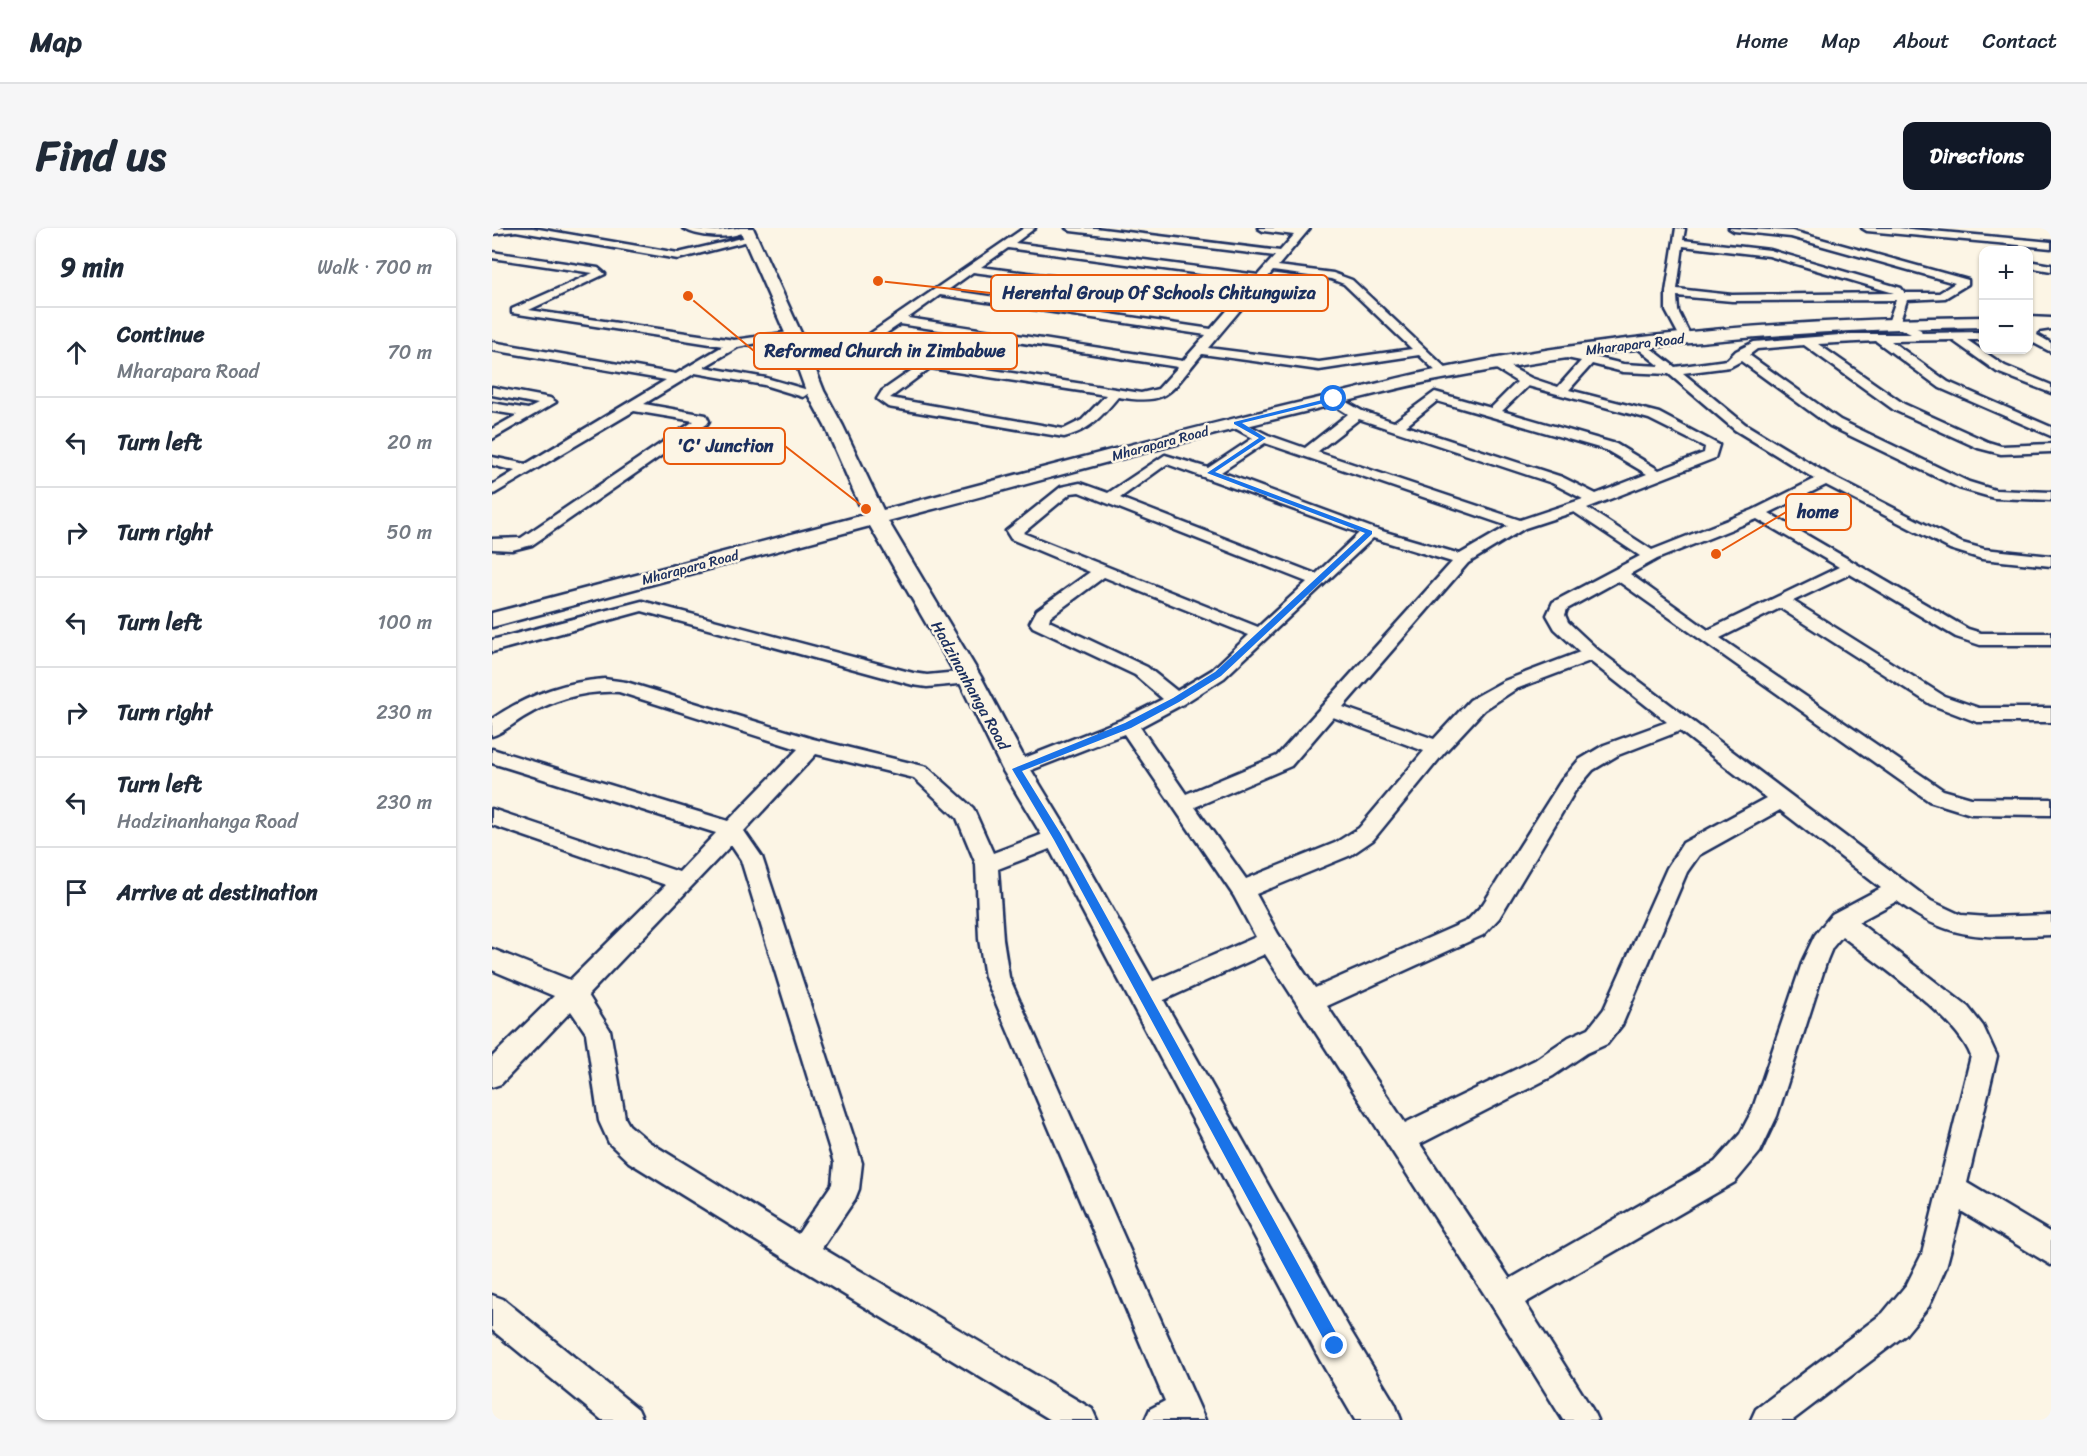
<!DOCTYPE html>
<meta charset="utf-8">
<style>
body{margin:0;font-family:Sriracha,sans-serif;background:#f6f6f7;color:#1f2937}
.controls{position:absolute;right:18px;top:18px;display:grid;overflow:hidden;border-radius:12px;box-shadow:0 2px 4px #0004}
.controls button{width:54px;height:54px;display:grid;place-items:center;padding:0;border:0;border-bottom:2px solid #e0e1e3;background:#fff;color:#1f2937;font:30px sans-serif}
.stop{position:absolute;width:18px;height:18px;margin:-14px;border:4px solid #1a73e8;border-radius:50%;background:#fff}
.stop.end{background:#1a73e8;border-color:#fff;box-shadow:0 2px 6px #0008}
.list{margin:0;padding:0;list-style:none}
h2{display:flex;justify-content:space-between;align-items:center;height:78px;margin:0;padding:0 24px;font-size:26px}
h2 small{font-size:20px;font-weight:400;color:#747a83}
.list li{display:grid;grid-template-columns:39px 1fr auto;gap:18px;align-items:center;box-sizing:border-box;height:90px;padding:0 24px;border-top:2px solid #e0e1e3}
.list b{display:block;font-size:22px;white-space:nowrap}
.list p{margin:0;font-size:20px;white-space:nowrap;color:#747a83}
.list em{font-size:20px;font-style:normal;color:#747a83}
.icon{flex:none;width:33px;height:33px;fill:none;stroke:currentColor;stroke-width:2;stroke-linecap:round;stroke-linejoin:round}
.map{position:relative;flex:none;width:1559px;height:1192px;overflow:hidden;border-radius:12px}
header{display:flex;align-items:center;gap:36px;box-sizing:border-box;height:84px;padding:0 30px;background:#fff;border-bottom:2px solid #e0e1e3}
header strong{font-size:28px}
nav{display:flex;gap:33px;margin-inline-start:auto;font-size:21px}
.intro{display:flex;align-items:center;justify-content:space-between;box-sizing:border-box;height:144px;padding:0 36px}
h1{margin:0;font-size:42px}
.button{padding:15px 27px;border-radius:12px;background:#111827;color:#fff;font-size:21px;font-weight:700}
main{display:flex;gap:36px;padding:0 36px}
aside{flex:1;background:#fff;border-radius:12px;box-shadow:0 2px 4px #0004}
.map>svg:first-child{display:block}
</style>
<header>
<strong>Map</strong>
<nav><a>Home</a><a>Map</a><a>About</a><a>Contact</a></nav>
</header>
<div class="intro"><h1>Find us</h1><a class="button">Directions</a></div>
<main>
<aside>
<h2>9 min<small>Walk · 700 m</small></h2>
<ul class="list">
<li><svg class="icon" aria-label="ahead" viewBox="0 0 24 24"><path d="M12 20V5M6 11l6-6 6 6"/></svg><div><b>Continue</b><p>Mharapara Road</p></div><em>70 m</em></li>
<li><svg class="icon" aria-label="left" viewBox="0 0 24 24"><path d="M17 20v-9H6M10 6l-5 5 5 5"/></svg><div><b>Turn left</b></div><em>20 m</em></li>
<li><svg class="icon" aria-label="right" viewBox="0 0 24 24"><path d="M7 20v-9h11M14 6l5 5-5 5"/></svg><div><b>Turn right</b></div><em>50 m</em></li>
<li><svg class="icon" aria-label="left" viewBox="0 0 24 24"><path d="M17 20v-9H6M10 6l-5 5 5 5"/></svg><div><b>Turn left</b></div><em>100 m</em></li>
<li><svg class="icon" aria-label="right" viewBox="0 0 24 24"><path d="M7 20v-9h11M14 6l5 5-5 5"/></svg><div><b>Turn right</b></div><em>230 m</em></li>
<li><svg class="icon" aria-label="left" viewBox="0 0 24 24"><path d="M17 20v-9H6M10 6l-5 5 5 5"/></svg><div><b>Turn left</b><p>Hadzinanhanga Road</p></div><em>230 m</em></li>
<li><svg class="icon" aria-label="arrive" viewBox="0 0 24 24"><path d="M6 21V4h12l-3 4 3 4H6"/></svg><div><b>Arrive at destination</b></div></li>
</ul>
</aside>
<div class="map">
<svg width="1559" height="1192" viewBox="0 0 1559 1192">
<rect width="100%" height="100%" fill="#fcf5e5"/>
<filter id="ink" filterUnits="userSpaceOnUse"><feTurbulence type="fractalNoise" baseFrequency=".0167" numOctaves="2"/><feDisplacementMap in="SourceGraphic" scale="12" xChannelSelector="R" yChannelSelector="G"/><feConvolveMatrix kernelMatrix="1 2 1 2 8 2 1 2 1" color-interpolation-filters="sRGB"/></filter>
<g filter="url(#ink)">
<g fill="none" stroke-linecap="round" stroke-linejoin="round">
<defs>
<path id="street" d="M 0,0 L 41,0 L 186,25 L 259,8 L 264,11 L 186,31 L 24,3 L 0,6 Z
M 191,0 L 224,3 L 245,0 L 256,2 C 241,12 206,10 191,0 Z
M 532,0 L 543,0 L 523,15 L 766,47 L 783,28 L 579,3 L 574,0 L 603,0 L 788,23 L 802,7 L 771,3 L 766,0 L 818,0 L 786,38 L 841,45 L 860,52 L 959,145 L 957,148 L 949,148 L 927,127 L 827,142 L 710,126 C 678,163 679,178 626,169 C 610,188 597,203 572,209 L 396,179 L 385,171 L 390,163 L 426,138 L 360,124 L 360,118 ZM 516,20 L 761,53 L 745,72 L 489,39 ZM 781,43 L 839,51 L 852,56 L 920,121 L 827,134 L 716,120 ZM 481,44 L 739,78 L 719,101 L 456,62 ZM 448,67 L 714,107 L 691,133 L 416,90 ZM 408,96 L 686,139 L 666,161 L 649,165 L 436,132 L 374,119 ZM 438,140 L 614,167 L 590,192 L 572,201 L 398,170 Z
M 1184,0 L 1193,1 L 1191,12 L 1278,22 L 1409,60 L 1413,65 L 1447,65 L 1463,55 L 1299,9 L 1242,3 L 1237,0 L 1300,3 L 1476,52 L 1476,56 L 1453,70 L 1415,72 L 1408,93 L 1429,102 L 1430,105 L 1492,104 L 1492,112 L 1475,112 L 1513,138 L 1559,157 L 1559,165 L 1505,144 L 1460,112 L 1399,113 L 1456,154 L 1559,199 L 1559,208 L 1448,160 L 1384,113 L 1326,116 L 1412,176 L 1496,214 L 1509,218 L 1559,216 L 1559,224 L 1509,226 L 1486,220 L 1402,182 L 1312,117 L 1265,121 L 1257,127 L 1348,192 L 1477,254 L 1503,262 L 1559,264 L 1559,272 L 1502,270 L 1467,260 L 1338,198 L 1249,133 L 1238,139 L 1191,145 L 1253,196 L 1339,248 L 1470,315 L 1492,321 L 1559,328 L 1559,338 L 1490,331 L 1458,321 L 1334,257 L 1277,285 L 1476,401 L 1489,405 L 1559,405 L 1559,417 L 1488,417 L 1464,409 L 1358,346 L 1301,373 L 1452,468 L 1487,480 L 1559,480 L 1559,494 L 1485,494 L 1438,476 L 1288,380 L 1228,410 L 1451,562 L 1479,570 L 1559,571 L 1559,587 L 1479,586 L 1437,573 L 1126,353 L 1075,381 L 1073,387 L 1076,394 L 1106,422 L 1439,673 L 1469,687 L 1496,689 L 1559,687 L 1559,707 C 1496,709 1459,715 1405,673 L 1366,694 L 1476,779 L 1491,798 L 1502,822 L 1505,828 L 1475,955 L 1559,1005 L 1559,1037 L 1469,983 L 1454,1039 L 1437,1078 L 1413,1107 L 1301,1192 L 1259,1192 L 1264,1181 L 1391,1085 L 1415,1056 L 1430,1026 L 1479,828 C 1465,789 1384,735 1350,708 L 1340,720 L 1335,732 L 1285,888 L 1268,924 L 1243,954 L 1033,1075 L 1100,1181 L 1105,1192 L 1071,1192 L 1002,1081 L 773,726 L 661,777 L 652,780 L 643,777 L 640,769 L 643,761 L 764,709 L 742,668 L 632,506 L 524,548 L 517,546 L 514,541 L 517,536 L 629,492 L 671,471 L 643,447 L 541,399 L 538,395 L 545,382 L 598,344 L 519,311 L 514,303 L 569,259 L 588,255 L 616,265 L 673,227 L 716,240 L 761,210 L 739,198 L 737,195 L 744,191 L 776,207 L 813,220 L 856,186 L 837,174 L 836,171 L 837,168 L 842,167 L 870,183 L 902,194 L 943,164 L 999,180 L 1025,154 L 1001,139 L 1001,133 L 1005,132 L 1039,150 L 1066,159 L 1089,133 L 1065,128 L 1063,125 L 1069,121 L 1131,136 L 1168,138 L 1143,118 L 1141,115 L 1147,111 L 1183,139 L 1235,132 L 1244,123 L 1262,114 L 1360,106 L 1419,106 L 1396,95 L 1404,72 L 1240,73 L 1185,68 L 1186,83 L 1199,109 L 1197,111 L 1189,111 L 1174,83 L 1174,64 ZM 1191,18 L 1277,28 L 1402,65 L 1240,67 L 1185,61 ZM 1100,136 L 1131,144 L 1177,146 L 1243,202 L 1323,251 L 1261,282 L 1160,322 L 1095,280 L 1223,230 L 1227,217 L 1167,185 L 1077,162 ZM 1036,158 L 1157,191 L 1213,219 L 1212,225 L 1167,242 L 1124,216 L 1010,183 ZM 945,173 L 1114,222 L 1155,246 L 1104,266 L 1070,249 L 914,198 ZM 867,191 L 1060,255 L 1091,271 L 1028,292 L 825,224 ZM 773,215 L 1016,298 L 968,326 L 883,301 L 729,244 ZM 675,236 L 867,305 L 824,346 L 628,270 ZM 587,264 L 612,274 L 815,354 L 766,399 L 531,305 L 579,265 ZM 1082,284 L 1148,328 L 1061,374 L 1055,387 L 1063,401 L 1088,424 L 1012,453 L 978,472 L 942,511 L 851,479 L 976,335 L 1033,300 ZM 1265,291 L 1347,339 L 1216,402 L 1138,346 L 1165,331 ZM 881,310 L 960,334 L 785,528 L 694,566 L 648,499 L 691,476 L 732,450 ZM 612,349 L 757,407 L 720,442 L 685,463 L 655,439 L 557,393 L 558,389 ZM 1098,433 L 1175,494 L 1112,517 L 1087,532 L 1069,553 L 991,676 L 975,693 L 823,760 L 786,706 L 764,666 L 859,627 L 881,612 L 952,525 L 992,482 L 1024,461 ZM 841,489 L 932,523 L 867,600 L 843,615 L 754,651 L 703,579 L 799,538 ZM 1188,503 L 1274,570 L 1191,615 L 1175,640 L 1112,781 L 1097,800 L 1077,809 L 1043,832 L 913,895 L 835,778 L 991,707 L 1007,690 L 1083,563 L 1101,542 L 1126,527 ZM 1288,582 L 1389,660 L 1340,686 L 1323,707 L 1311,732 L 1260,883 L 1248,906 L 1223,934 L 1018,1051 L 928,916 L 1061,848 L 1095,825 L 1115,816 L 1130,797 L 1195,644 L 1207,627 Z
M 1370,0 L 1407,0 L 1559,14 L 1559,20 L 1375,3 Z
M 0,24 L 106,40 L 113,46 L 37,82 L 242,112 L 305,103 L 305,107 L 246,119 L 212,139 L 274,150 L 316,162 L 317,165 L 311,169 L 272,157 L 203,145 L 152,176 L 214,187 L 217,193 L 215,196 L 40,317 L 20,322 L 0,321 L 0,311 L 29,310 L 202,193 L 142,183 L 0,267 L 0,257 L 23,243 L 0,237 L 0,229 L 34,236 L 174,152 L 0,122 L 0,114 L 184,146 L 231,118 L 20,85 L 20,81 L 101,45 L 0,30 Z
M 1536,33 L 1559,37 L 1559,43 L 1536,39 Z
M 1550,94 L 1559,95 L 1559,101 L 1546,103 L 1545,107 L 1559,115 L 1559,124 L 1536,112 L 1537,99 Z
M 0,159 L 58,170 L 64,174 L 0,211 L 0,201 L 25,187 L 0,183 L 0,175 L 36,181 L 46,176 L 0,167 Z
M 150,373 L 421,445 L 435,447 L 477,443 L 483,445 L 486,449 L 483,453 L 477,455 L 435,459 L 421,457 L 150,383 L 0,424 L 0,412 Z
M 112,451 L 134,454 L 321,511 L 435,539 L 481,580 L 501,625 L 565,601 L 573,603 L 576,609 L 573,615 L 506,641 L 511,711 L 517,749 L 713,1192 L 653,1192 L 658,1181 L 673,1173 L 493,749 L 487,711 L 484,636 L 465,590 L 422,550 L 324,526 L 252,603 L 270,629 L 370,935 L 367,961 L 363,971 L 330,1020 L 600,1181 L 605,1192 L 559,1192 L 300,1035 L 137,934 L 117,915 L 107,893 L 94,805 L 79,783 L 9,856 L 0,859 L 0,829 L 62,768 L 0,742 L 0,721 L 78,752 L 174,657 L 0,597 L 0,581 L 187,644 L 224,605 L 0,535 L 0,521 L 236,593 L 306,521 L 127,464 C 93,462 62,471 32,489 C 22,495 12,504 0,508 L 0,491 C 33,468 71,454 112,451 ZM 239,617 L 249,632 L 342,935 L 340,956 L 306,1006 L 157,914 L 137,897 L 133,890 L 118,802 L 96,767 Z
M 0,1067 L 11,1071 L 146,1181 L 151,1192 L 110,1192 L 0,1102 Z"/>
<path id="secondary" d="M 247,0 L 261,0 L 309,105 L 332,163 L 351,198 L 391,282 C 536,244 681,204 827,170 C 869,160 911,148 953,140 C 1130,104 1312,91 1492,89 L 1492,99 C 1312,101 1133,116 956,150 C 910,158 865,171 820,182 C 678,216 537,256 396,293 L 489,449 L 536,537 L 575,601 L 858,1102 L 903,1176 L 909,1192 L 863,1192 L 828,1132 L 555,616 L 510,541 L 465,449 L 378,298 L 0,399 L 0,385 L 372,287 L 333,198 L 314,163 L 293,105 Z
M 1536,89 L 1559,90 L 1559,100 L 1536,99 Z"/>
</defs>
<!-- street casing -->
<use href="#street" stroke="#1b2f5e" stroke-width="5"/>
<!-- secondary casing -->
<use href="#secondary" stroke="#1b2f5e" stroke-width="5"/>
<!-- street -->
<use href="#street" fill="#fcf5e5" fill-rule="evenodd"/>
<!-- secondary -->
<use href="#secondary" fill="#fcf5e5" fill-rule="evenodd"/>
</g>
</g>
<!-- route -->
<path fill="#1a73e8" d="M 842,169 L 844,172 L 750,195 L 774,210 L 723,244 L 880,303 L 880,306 L 729,448 L 687,474 L 639,500 L 530,543 L 569,606 L 848,1112 L 850,1118 L 848,1123 L 843,1125 L 838,1123 L 562,612 L 520,541 L 633,495 L 681,470 L 723,444 L 873,305 L 715,245 L 767,210 L 742,196 L 742,194 Z"/>
<g text-anchor="middle" stroke-width="5" stroke-linejoin="round" paint-order="stroke">
<!-- far-street labels -->
<g font-size="14" fill="#1b2f5e" stroke="#fcf5e5">
<text transform="translate(1143 116) rotate(-7)" y="5">Mharapara Road</text>
<text transform="translate(668 215) rotate(-15)" y="5">Mharapara Road</text>
<text transform="translate(198 339) rotate(-15)" y="5">Mharapara Road</text>
</g>
<!-- street labels -->
<g font-size="16" fill="#1b2f5e" stroke="#fcf5e5">
<text transform="translate(479 457) rotate(61)" y="6">Hadzinanhanga Road</text>
</g>
</g>
<!-- callouts -->
<path fill="none" stroke="#e8590c" stroke-width="2" d="M386 53L499 65M196 68L262 123M374 281L293 218M1224 326L1294 284"/>
<g fill="#e8590c" stroke="#fcf5e5" stroke-width="2">
<circle cx="386" cy="53" r="6"/>
<circle cx="196" cy="68" r="6"/>
<circle cx="374" cy="281" r="6"/>
<circle cx="1224" cy="326" r="6"/>
</g>
<g fill="#fcf5e5" stroke="#e8590c" stroke-width="2">
<rect x="499" y="47" width="337" height="36" rx="6"/>
<rect x="262" y="105" width="263" height="36" rx="6"/>
<rect x="172" y="200" width="121" height="36" rx="6"/>
<rect x="1294" y="266" width="65" height="36" rx="6"/>
</g>
<g font-size="18" text-anchor="middle" font-weight="bold" fill="#1b2f5e">
<text x="667" y="71">Herental Group Of Schools Chitungwiza</text>
<text x="393" y="129">Reformed Church in Zimbabwe</text>
<text x="233" y="224">'C' Junction</text>
<text x="1326" y="290">home</text>
</g>
</svg>
<div class="controls">
<button>+</button>
<button>−</button>
</div>
<div class="stop" style="left:842px;top:171px"></div>
<div class="stop end" style="left:843px;top:1118px"></div>
</div>
</main>
